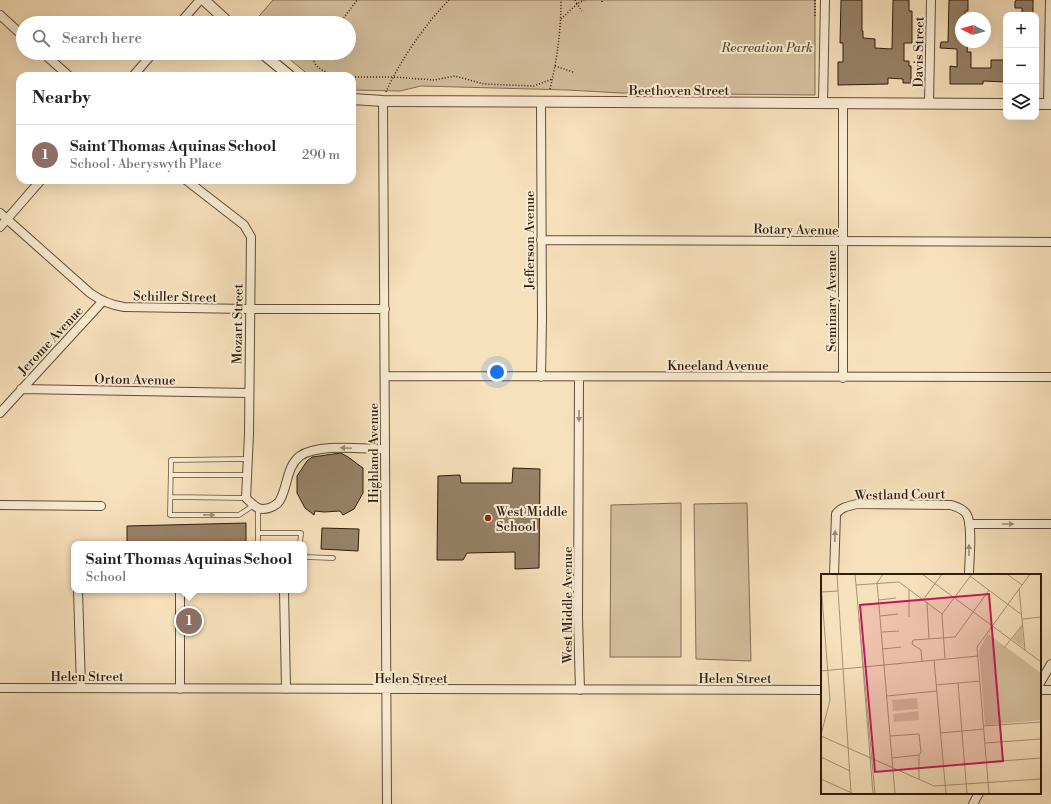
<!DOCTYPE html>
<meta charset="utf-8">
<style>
body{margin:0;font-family:"Libre Bodoni",serif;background:#f6f6f6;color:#222}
.controls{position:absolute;right:12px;top:12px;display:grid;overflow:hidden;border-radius:8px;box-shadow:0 4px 16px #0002}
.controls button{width:36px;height:36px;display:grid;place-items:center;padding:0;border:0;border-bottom:1px solid #e0e0e0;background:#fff;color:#222;font:20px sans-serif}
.compass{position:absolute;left:955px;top:12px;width:36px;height:36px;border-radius:50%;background:#fff;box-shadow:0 4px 16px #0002;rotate:275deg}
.you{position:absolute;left:497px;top:372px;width:14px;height:14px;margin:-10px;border:3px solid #fff;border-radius:50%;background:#1a73e8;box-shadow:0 0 0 6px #1a73e833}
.badge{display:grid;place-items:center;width:26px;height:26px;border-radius:50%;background:#8f2418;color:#fff;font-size:13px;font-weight:700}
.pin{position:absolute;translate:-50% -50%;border:2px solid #fff;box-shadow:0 1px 4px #0006}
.popup{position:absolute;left:71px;top:541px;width:236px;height:52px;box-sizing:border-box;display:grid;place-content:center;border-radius:8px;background:#fff;filter:drop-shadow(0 1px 3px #0005);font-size:13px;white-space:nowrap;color:#767676}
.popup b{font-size:15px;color:#222}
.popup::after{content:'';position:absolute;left:50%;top:100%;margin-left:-8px;border:8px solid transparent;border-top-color:#fff}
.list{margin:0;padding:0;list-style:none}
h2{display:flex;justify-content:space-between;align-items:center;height:52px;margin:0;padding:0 16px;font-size:17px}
h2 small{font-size:13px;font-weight:400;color:#767676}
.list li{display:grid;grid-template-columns:26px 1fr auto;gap:12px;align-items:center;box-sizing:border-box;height:60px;padding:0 16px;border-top:1px solid #e0e0e0}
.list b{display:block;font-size:15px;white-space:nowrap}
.list p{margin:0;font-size:13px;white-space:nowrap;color:#767676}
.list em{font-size:13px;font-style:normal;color:#767676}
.icon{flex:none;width:22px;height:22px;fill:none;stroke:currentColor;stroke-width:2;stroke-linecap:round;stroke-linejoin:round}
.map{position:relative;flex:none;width:1051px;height:804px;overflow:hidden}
.search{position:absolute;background:#fff;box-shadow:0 4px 16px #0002;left:16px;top:16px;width:340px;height:44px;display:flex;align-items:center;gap:10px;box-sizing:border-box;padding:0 14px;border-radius:22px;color:#767676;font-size:15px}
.panel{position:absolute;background:#fff;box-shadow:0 4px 16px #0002;left:16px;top:72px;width:340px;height:112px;border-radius:12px}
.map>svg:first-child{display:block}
</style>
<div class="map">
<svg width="1051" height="804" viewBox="0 0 1051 804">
<rect width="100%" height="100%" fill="#f7e1bc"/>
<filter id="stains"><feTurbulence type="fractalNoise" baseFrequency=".005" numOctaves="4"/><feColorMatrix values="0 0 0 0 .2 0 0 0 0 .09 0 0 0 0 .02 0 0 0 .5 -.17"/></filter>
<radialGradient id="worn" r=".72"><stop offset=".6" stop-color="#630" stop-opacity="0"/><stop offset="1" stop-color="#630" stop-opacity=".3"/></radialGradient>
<!-- green -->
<path fill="#d5c09e" stroke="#826e55" d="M 273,0 L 815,0 L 815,95 L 621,93 L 568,90 L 421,86 L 400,91 L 352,90 L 352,76 L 310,76 L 282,53 L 349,53 L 349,23 L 253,23 Z
M 681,503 L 681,657 L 610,657 L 611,505 Z
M 747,503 L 751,661 L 696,659 L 694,504 Z"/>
<!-- building -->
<path fill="#978268" stroke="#2e1c0c" d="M 841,0 L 862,0 L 862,31 L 863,31 L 863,38 L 875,39 L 875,48 L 892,49 L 893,0 L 909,0 L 909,11 L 912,11 L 912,43 L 904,43 L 904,61 L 909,61 L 909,66 L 911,66 L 911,83 L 903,83 L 903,79 L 888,78 L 888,84 L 838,85 L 838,62 L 843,62 L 843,43 L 840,43 Z
M 949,0 L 968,0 L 968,11 L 965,11 L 965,18 L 961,18 L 961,42 L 968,42 L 967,52 L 971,52 L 971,68 L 991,68 L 991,60 L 1006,60 L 1006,82 L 983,81 L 983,84 L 950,84 L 950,66 L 957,67 L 957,49 L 940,48 L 941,42 L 948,42 Z
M 1017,0 L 1033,0 L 1033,15 L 1022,15 L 1022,8 L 1015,8 L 1015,1 Z
M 341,453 L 348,457 L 363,468 L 363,493 L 354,509 L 343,515 L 340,511 L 324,512 L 315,511 L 314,515 L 305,508 L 297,493 L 297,476 L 307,461 L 312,457 Z
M 513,468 L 540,469 L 539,568 L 515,569 L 515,552 L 467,553 L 463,560 L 437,560 L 438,476 L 460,475 L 461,483 L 512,483 Z
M 246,523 L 246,544 L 127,544 L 127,526 Z
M 322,528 L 359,529 L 358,551 L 321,549 Z"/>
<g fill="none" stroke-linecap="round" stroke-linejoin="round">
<defs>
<path id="service" d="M 247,459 L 171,460 L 170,515 L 239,515 L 254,505
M 171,475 L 247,475
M 171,497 L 246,498
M 258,533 L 301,533 L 300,544
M 258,544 L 258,508
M 304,557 L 333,558"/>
<path id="minor" d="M 0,15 L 23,36
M 180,23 L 200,0
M 43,53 L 69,76
M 133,76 L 153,53
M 383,101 L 387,804
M 541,102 L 542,320 L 541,377
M 823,104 L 825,0
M 929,104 L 931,0
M 1048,104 L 1050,0
M 186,180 L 244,225 L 251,237 L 249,434 L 246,498 C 249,501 254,506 258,508 C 266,511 278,506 281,498 C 288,484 287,466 300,456 C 318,443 363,449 385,449
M 0,213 L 90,293 C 101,301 110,305 124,307 L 249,309 L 385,309
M 0,227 L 41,180
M 541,240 L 1051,242
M 385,376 L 1051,377
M 579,377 L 578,618 L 580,690
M 843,378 L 843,104
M 21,389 L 248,393
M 0,413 L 102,302
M 0,505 L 101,506
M 969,524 L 1051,524
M 834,575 L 836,514 C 841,507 849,506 857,504 L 951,505 C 957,507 964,509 967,515 C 973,527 969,560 969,575
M 78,590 L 81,688
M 180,590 L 180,689
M 284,590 L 286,689
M 1040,683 L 1051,664
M 0,688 L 822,690
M 1040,690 L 1051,690
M 973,804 L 979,793"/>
<path id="tertiary" d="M 204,0 L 229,23
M 262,53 L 290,76
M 352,99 L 383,101 L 1006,104
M 1036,104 L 1051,104"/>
</defs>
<!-- service casing -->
<use href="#service" stroke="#604d38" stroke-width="5.5"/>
<!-- minor casing -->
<use href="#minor" stroke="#604d38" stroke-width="10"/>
<!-- tertiary casing -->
<use href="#tertiary" stroke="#604d38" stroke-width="12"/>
<!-- path -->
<path stroke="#2e1c0c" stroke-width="1.5" stroke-dasharray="1 2" stroke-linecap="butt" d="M 575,0 L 577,4 L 584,0
M 815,0 L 815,16
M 602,2 L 602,0
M 561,19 L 577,4 L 582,11
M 340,23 L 357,0
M 318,53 L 314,62 C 319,71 330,74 340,76
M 555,66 L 573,72
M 352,77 L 393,77 L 434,80 L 455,76 L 484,84 L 534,86 L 552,79
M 550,89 C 557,60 561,30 561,0
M 386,92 C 399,62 426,23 449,0"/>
<!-- service -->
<use href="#service" stroke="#faecd3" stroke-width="4"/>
<!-- minor -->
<use href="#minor" stroke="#faecd3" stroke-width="8"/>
<!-- tertiary -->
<use href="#tertiary" stroke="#faecd3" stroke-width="10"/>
</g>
<!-- one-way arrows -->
<defs><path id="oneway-solid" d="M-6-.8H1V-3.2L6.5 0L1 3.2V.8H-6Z"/></defs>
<g fill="#9e8e79">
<use href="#oneway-solid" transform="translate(579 416) rotate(90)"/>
<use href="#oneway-solid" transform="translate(346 448) rotate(-178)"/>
<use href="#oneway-solid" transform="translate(209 515) rotate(1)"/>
<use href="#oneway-solid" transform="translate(1008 524)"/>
<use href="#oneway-solid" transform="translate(835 536) rotate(-88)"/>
<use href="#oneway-solid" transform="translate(969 550) rotate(-90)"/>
</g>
<!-- markers -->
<circle fill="#8f2418" stroke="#faecd3" stroke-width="1.5" cx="488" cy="518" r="4"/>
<g text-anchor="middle" stroke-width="4" stroke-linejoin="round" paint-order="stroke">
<!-- park labels -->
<g font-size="13" font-style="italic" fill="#604d38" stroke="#faecd3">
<text x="767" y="52">Recreation Park</text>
</g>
<!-- street labels -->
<g font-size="13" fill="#2e1c0c" stroke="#faecd3">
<text transform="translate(918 52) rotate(-89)" y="5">Davis Street</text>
<text x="679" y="95">Beethoven Street</text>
<text transform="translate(796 229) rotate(1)" y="5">Rotary Avenue</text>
<text transform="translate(529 240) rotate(-90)" y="5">Jefferson Avenue</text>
<text transform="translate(175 296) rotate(1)" y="5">Schiller Street</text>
<text transform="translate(831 301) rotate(-90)" y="5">Seminary Avenue</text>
<text transform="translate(237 324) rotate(-89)" y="5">Mozart Street</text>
<text transform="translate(50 340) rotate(-47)" y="5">Jerome Avenue</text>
<text x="718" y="370">Kneeland Avenue</text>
<text transform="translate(135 379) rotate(1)" y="5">Orton Avenue</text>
<text transform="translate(373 453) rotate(-90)" y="5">Highland Avenue</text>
<text transform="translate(900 494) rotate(-1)" y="5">Westland Court</text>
<text transform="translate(567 605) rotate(-90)" y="5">West Middle Avenue</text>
<text x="87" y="681">Helen Street</text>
<text x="411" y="683">Helen Street</text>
<text x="735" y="683">Helen Street</text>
</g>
<!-- poi labels -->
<g font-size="13" fill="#2e1c0c" stroke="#faecd3" text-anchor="start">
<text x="496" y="516">West Middle<tspan x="496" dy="15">School</tspan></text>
</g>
</g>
<!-- overview -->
<g transform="translate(821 574)">
<rect width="220" height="220" fill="#f7e1bc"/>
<path d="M 201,52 L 203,74 L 191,65 ZM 167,60 L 220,99 L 220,146 L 164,151 L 158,76 ZM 96,124 L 97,135 L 72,137 L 71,126 ZM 97,137 L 98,146 L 73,148 L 72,140 Z" fill="#d5c09e"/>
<path fill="none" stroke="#a79276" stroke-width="1" d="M 16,0 L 30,219M 34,0 L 54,220M 62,0 L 56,9 L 74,220M 101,0 L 220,88M 186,0 L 201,11M 149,2 L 201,41M 0,10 L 9,126 L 0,161M 35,11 L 78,8 L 121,40M 88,15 L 88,43M 198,15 L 204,76M 0,18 L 17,17M 58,26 L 75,24M 102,26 L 121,0M 106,28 L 108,65M 59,42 L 77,40M 38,44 L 52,220M 202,45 L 220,43M 61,58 L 78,57M 183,74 L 202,50M 62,75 L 80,73M 124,85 L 121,40 L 151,0M 113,86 L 125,220M 101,87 L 100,76 L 91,70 L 92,66 L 134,63 L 168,16M 0,97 L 157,82M 137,109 L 146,220M 115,111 L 159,107M 66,122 L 116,117M 162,152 L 220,148M 119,159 L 163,155M 0,162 L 113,212 L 220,205M 69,162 L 98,160 L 100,178 L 98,181 L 98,206M 164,169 L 220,165M 0,183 L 29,197M 71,184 L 98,181M 166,188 L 220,184M 0,205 L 33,220M 168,220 L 156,73 L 209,0"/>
<path fill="#c2185b" fill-opacity="0.15" stroke="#c2185b" stroke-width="2" d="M 168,20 L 182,187 L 54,198 L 39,31 Z"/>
<rect width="220" height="220" fill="none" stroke="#2e1c0c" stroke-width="2"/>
</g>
<rect width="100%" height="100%" filter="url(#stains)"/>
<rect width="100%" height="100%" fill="url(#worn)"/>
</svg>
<div class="controls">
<button>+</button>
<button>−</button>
<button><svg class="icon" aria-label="layers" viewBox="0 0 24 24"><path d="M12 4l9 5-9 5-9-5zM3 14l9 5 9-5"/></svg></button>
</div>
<svg class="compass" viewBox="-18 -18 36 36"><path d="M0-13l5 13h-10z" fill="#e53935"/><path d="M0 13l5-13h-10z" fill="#767676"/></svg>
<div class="you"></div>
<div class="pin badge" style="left:189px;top:621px;background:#8d6e63">1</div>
<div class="popup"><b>Saint Thomas Aquinas School</b>School</div>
<div class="search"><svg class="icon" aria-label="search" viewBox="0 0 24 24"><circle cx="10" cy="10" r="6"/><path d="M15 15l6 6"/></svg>Search here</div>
<section class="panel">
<h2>Nearby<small></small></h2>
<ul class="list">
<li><span class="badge" style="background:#8d6e63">1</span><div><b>Saint Thomas Aquinas School</b><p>School · Aberyswyth Place</p></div><em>290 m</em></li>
</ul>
</section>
</div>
